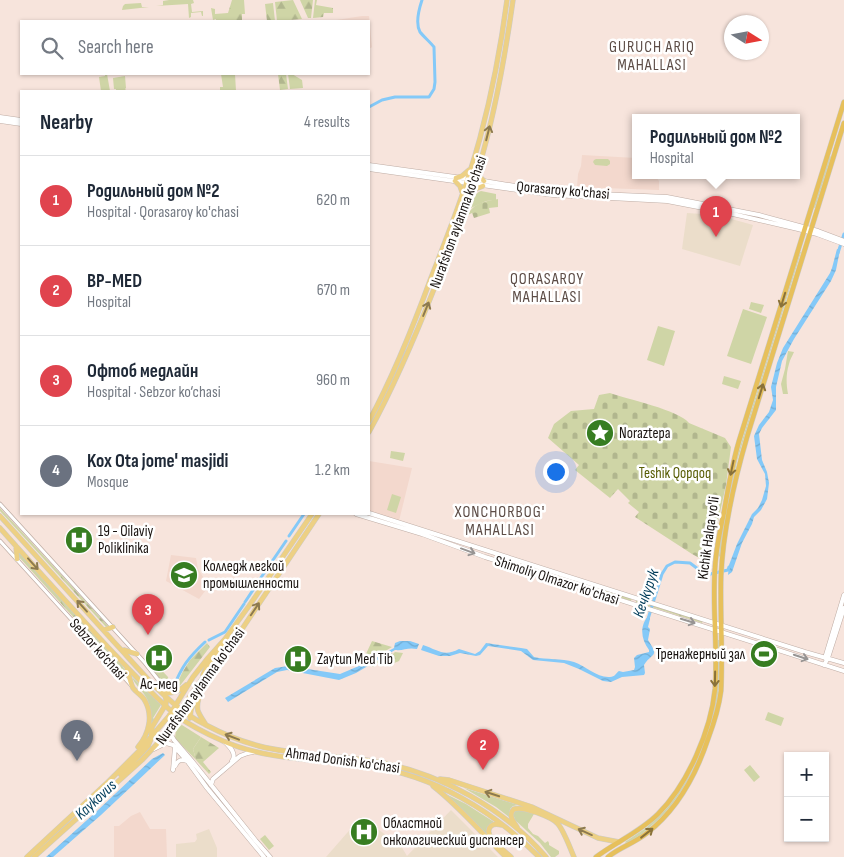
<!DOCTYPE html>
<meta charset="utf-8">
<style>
body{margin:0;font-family:"Sofia Sans Condensed",sans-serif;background:#f6f6f7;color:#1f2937}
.controls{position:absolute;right:15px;bottom:15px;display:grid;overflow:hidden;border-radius:0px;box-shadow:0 1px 4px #0004}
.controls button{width:45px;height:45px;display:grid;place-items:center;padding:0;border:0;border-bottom:1px solid #e0e1e3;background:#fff;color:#1f2937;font:25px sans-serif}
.compass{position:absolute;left:724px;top:15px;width:45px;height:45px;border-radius:50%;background:#fff;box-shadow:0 1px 4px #0004;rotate:101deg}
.you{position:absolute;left:555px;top:471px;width:18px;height:18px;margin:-12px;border:4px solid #fff;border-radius:50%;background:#1a73e8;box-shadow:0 0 0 8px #1a73e833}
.badge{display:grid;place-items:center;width:32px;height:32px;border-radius:50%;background:#db2777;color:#fff;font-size:16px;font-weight:700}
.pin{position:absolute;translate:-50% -41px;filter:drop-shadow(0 1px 2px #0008)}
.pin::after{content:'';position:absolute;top:26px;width:18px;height:15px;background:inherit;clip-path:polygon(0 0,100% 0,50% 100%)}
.popup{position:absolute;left:632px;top:114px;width:168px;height:65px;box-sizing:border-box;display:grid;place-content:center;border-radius:0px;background:#fff;filter:drop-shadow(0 1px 4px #0005);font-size:16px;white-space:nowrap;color:#747a83}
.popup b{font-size:19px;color:#1f2937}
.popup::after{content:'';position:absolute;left:50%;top:100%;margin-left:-10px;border:10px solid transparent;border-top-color:#fff}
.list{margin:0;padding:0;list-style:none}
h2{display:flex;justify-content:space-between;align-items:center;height:65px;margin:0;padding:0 20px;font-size:21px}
h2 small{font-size:16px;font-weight:400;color:#747a83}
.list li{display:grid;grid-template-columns:32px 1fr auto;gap:15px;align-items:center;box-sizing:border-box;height:90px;padding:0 20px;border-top:1px solid #e0e1e3}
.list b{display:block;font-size:19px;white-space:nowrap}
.list p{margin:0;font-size:16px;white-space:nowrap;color:#747a83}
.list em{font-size:16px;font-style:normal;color:#747a83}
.icon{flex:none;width:28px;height:28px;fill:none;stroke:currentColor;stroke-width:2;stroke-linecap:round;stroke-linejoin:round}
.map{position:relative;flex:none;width:844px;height:857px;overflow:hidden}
.search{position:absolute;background:#fff;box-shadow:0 1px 4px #0004;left:20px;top:20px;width:350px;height:55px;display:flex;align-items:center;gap:12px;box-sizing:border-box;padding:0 18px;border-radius:0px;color:#747a83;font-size:19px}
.panel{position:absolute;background:#fff;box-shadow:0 1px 4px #0004;left:20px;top:90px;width:350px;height:425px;border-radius:0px}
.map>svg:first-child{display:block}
</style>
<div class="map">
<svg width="844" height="857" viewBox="0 0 844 857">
<defs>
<pattern id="forest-firs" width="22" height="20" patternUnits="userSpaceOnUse" patternTransform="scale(1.25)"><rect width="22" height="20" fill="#cfd5a6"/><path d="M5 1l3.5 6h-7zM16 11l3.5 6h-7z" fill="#b1b68e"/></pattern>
<pattern id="cemetery-stones" width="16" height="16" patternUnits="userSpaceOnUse" patternTransform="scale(1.25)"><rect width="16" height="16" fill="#cfd5a6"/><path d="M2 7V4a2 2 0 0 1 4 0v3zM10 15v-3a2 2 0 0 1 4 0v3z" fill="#b1b68e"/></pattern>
<pattern id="water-waves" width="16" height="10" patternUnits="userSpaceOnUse" patternTransform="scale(1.25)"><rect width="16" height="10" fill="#84c9f8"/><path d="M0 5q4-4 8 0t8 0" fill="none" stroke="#71acd3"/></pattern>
</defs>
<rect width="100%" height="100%" fill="#f7e4dc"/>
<!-- built -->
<path fill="#f3d8cd" d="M 362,16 L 369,16 L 372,47 L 371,48 L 369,48 L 369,21 L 330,21 Z
M 582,155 L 636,158 L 636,176 L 655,176 L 659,181 L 659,190 L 577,187 L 578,174 L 581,166 Z
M 369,461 L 412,468 L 399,521 L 369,511 Z
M 171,555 L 196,558 L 198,569 L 209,586 L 199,599 L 166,581 Z
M 140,812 L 150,829 L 166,829 L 167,857 L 114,857 L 114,826 L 119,826 L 131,816 Z"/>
<!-- medical -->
<path fill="#ebddca" d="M 687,213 L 717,215 L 753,225 L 740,266 L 682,249 Z
M 451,810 L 498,857 L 326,857 L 361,817 L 401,846 L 407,856 Z
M 209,829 L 217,848 L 217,857 L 176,857 L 176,844 L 195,842 L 197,839 L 196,834 Z"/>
<!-- green -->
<path fill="#cfd5a6" d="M 169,0 L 193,0 L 194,3 L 191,4 L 192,12 L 203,11 L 203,16 L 202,16 L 201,12 L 191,13 L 191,17 L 189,18 L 188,4 L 156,6 L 163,5 L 163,1 Z
M 141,3 L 142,7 L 149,7 L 122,10 L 123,6 L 125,4 Z
M 211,8 L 215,9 L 215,14 L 228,13 L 228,21 L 216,21 L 216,19 L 213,20 Z
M 105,74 L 107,74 L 110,91 L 101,91 L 99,77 L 105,76 Z
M 221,74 L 235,74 L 236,91 L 220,91 L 220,87 L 223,87 Z
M 125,76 L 126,88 L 125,89 L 127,91 L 114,91 L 116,91 L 116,89 L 114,89 L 113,78 Z
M 829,155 L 831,157 L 815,208 L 813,207 Z
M 596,159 L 608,159 L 610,161 L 610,164 L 607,166 L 595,165 L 593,162 L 594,160 Z
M 481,191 L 496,194 L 496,200 L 486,201 L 471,208 C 473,202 474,193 481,191 Z
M 800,252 L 801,252 L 737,461 L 723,533 L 720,557 L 719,556 L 721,533 L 736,460 Z
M 751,302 L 764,305 L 761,313 L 749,309 Z
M 743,309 L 767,317 L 751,364 L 727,356 Z
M 658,326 L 675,331 L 664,366 L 647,360 Z
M 788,351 L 794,352 C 792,357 790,359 789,364 C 786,374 786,383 788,394 L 783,394 L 781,384 L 785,369 Z
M 724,376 L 741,381 L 738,389 L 722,384 Z
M 391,451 L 405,453 L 403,461 L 390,458 Z
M 392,494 L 401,497 L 396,513 L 387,510 Z
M 717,640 L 719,640 C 719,658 721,677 718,694 C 716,711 710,727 705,743 C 692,775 678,804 651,826 C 643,833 635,840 626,843 L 625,842 L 646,828 L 666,809 L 680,790 L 693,769 L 702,746 L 715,704 Z
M 151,659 L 168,677 L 171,691 L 164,685 L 149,663 Z
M 132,677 L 161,705 L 153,718 L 155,720 L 148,735 C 153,721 153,707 144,694 C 140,688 135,685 132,677 Z
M 768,712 L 784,718 L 781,726 L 765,720 Z
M 182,725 L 201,737 L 193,749 L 196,760 L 175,738 L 176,731 L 179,726 Z
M 750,765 L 760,777 L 754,782 L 744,770 Z
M 464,788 L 518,805 L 513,806 L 510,809 L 509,817 L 496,807 Z
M 444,793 L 466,804 L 494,822 C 488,825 486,827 486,835 Z
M 521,809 L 534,814 L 528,824 L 528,828 L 533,834 L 538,836 L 545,843 L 548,841 L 549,843 L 549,845 L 559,851 L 559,854 L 555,857 L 551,857 L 540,843 L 515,820 L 513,813 L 515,811 Z
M 265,835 L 274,846 L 269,850 L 260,839 Z"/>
<!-- forest -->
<path fill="url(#forest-firs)" d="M 232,0 L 244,0 L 245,14 L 242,14 L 242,21 L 228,21 L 228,13 Z
M 293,0 L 302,19 L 277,21 L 275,2 Z
M 300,0 L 313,0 L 311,18 L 308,18 Z
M 315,0 L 317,0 L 316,5 L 333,8 L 333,13 L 324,13 L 323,17 L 313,18 Z
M 273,3 L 275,21 L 267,21 L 265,4 Z
M 278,74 L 286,74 L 288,89 L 280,90 Z
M 288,74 L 292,74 L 302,80 L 303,88 L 290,89 Z
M 0,508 L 109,627 L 106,627 L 0,511 Z
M 18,551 L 122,665 L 130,679 L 129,680 L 104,651 L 18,556 Z
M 512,561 L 632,598 L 631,601 L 511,563 Z
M 636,600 L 703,621 L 702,623 L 636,602 Z
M 372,641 L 392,647 L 367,662 L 365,656 Z
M 207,643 L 210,647 L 179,687 L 175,688 L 182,673 L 190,660 Z
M 395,652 L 403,653 L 399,661 L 392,664 L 377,663 L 373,667 L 370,665 L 391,653 L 393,654 Z
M 201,737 L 219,748 L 203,762 L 211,772 L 209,774 L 196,760 L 193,749 Z"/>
<!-- cemetery -->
<path fill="url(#cemetery-stones)" d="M 498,199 L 498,207 L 489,208 L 490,213 L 474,218 L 472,213 L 468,215 C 473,203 486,201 498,199 Z
M 610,393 C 627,399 679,410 689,423 L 725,438 L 731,447 L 726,485 L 710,558 L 705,561 L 692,554 L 635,517 L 639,512 L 628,503 L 630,501 L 618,489 L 610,498 L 575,470 L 579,465 L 548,438 L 554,424 L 571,411 L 594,409 L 599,395 Z"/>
<!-- water -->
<path fill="url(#water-waves)" d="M 837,249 L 840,250 L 836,270 L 831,281 L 794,339 L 782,361 L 776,387 L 776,410 L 762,428 L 759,434 L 762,460 L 767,472 L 769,483 L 767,499 L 761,510 L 754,517 L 752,524 L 742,543 L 732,572 L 728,575 L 729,565 L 737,544 L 752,514 L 758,508 L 762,500 L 766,486 L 765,474 L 757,459 L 754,436 L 759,425 L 769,412 L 773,400 L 771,387 L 777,363 L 783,348 L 830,273 L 832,268 Z
M 649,615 L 650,619 L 648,627 L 650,629 L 648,640 C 660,658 652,652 644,665 L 645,673 L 644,675 L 622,677 L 611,682 L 603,681 L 579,669 L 564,663 L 533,660 L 521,651 L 488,646 L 480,655 L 476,656 L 460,653 L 450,656 L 439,656 L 421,650 L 423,645 C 438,650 444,657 459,649 L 475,654 L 480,651 L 486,643 L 521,648 L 527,649 L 534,657 C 547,660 561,658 574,662 C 586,666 597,678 610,677 C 615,677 616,673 619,671 L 623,672 L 634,670 L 635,667 L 634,658 L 637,655 L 649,652 L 649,650 C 641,639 639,626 649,615 Z
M 400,641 L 410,641 L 419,644 L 417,649 C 407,647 404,651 395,650 L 356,673 L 339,680 L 287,670 L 277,672 L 228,702 L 225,698 L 275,668 L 288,666 L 340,674 L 366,663 L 394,648 L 395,643 Z
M 163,753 L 165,755 L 101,815 L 53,857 L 46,857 L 97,811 L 152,759 Z"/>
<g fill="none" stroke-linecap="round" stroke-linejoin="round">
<!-- canal -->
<path stroke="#84c9f8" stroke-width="3" d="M 369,107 L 382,100 L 395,97 L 429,97 L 434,89 L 435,82 L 434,47 C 430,42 424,37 420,32 C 415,23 419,9 422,0
M 838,253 L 844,234
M 289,536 L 304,514
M 260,579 L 286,541
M 245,602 L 259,581
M 648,619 L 662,574 L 667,566 L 675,562 L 690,563 L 706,575 L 728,570 L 729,567
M 209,640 L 225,632 L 244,604
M 173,688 C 182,666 188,658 205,642"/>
<defs>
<path id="tertiary" d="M 0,504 L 145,663 L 160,682
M 0,541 L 131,685"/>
<path id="secondary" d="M 0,117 L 21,120
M 0,121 L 21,124
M 369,165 L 484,181 L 552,192 L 667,197 L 759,215 L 818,231 L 844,241
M 369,169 L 553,195 L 667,201 L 724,212 L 798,229 L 817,234 L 844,244
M 369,513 L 805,652 L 844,663
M 356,514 L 422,534 L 485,557 L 844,671
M 825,658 L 844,595
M 824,665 L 828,658 L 844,608
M 170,730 L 171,735 L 174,740 L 192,761 L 256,841 L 270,857
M 225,742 C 230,747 237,754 232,761
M 154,749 L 166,743 L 173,745 L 188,762 L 207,788 L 264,857
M 175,766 C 178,760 181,759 187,761
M 173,770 L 175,747
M 211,785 L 213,779 L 240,756 L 248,753 L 253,752"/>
<path id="primary" d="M 478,172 L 480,177 L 484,181
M 456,178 L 462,176 L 469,170
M 455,181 L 460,186 L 462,192
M 471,192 L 473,190 L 483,186
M 369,421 C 394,375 413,327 431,278 C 449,232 467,186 480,138 C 492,93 501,46 507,0
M 369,432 C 395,385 416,335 436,284 C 450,246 466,209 478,170 C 495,115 505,57 513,0
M 0,516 C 38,558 76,600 114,642 C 141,671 170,708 206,725 C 223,734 240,741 259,746 C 298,756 339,755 378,762 C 440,773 505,809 546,857
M 0,528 C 31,563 63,598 94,632 C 111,651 129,669 146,687 C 156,697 166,707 177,716 C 191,726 207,734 223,741 C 269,761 320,759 368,766 C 433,775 494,811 539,857
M 16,546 L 17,559
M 104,630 L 113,627
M 124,650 L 137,654
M 127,669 C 129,674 130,682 133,688 C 136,692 141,695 144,699 C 154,715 149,734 138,747
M 203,675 L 208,664 L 228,639
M 163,693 C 174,693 179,692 186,685
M 190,718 L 191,710 L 199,687
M 206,725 C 203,720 200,716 198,711 C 194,695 213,674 221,661
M 121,775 L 148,746 L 151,739 L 152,727 L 166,704 L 166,699 L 160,682
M 440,779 L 449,780 L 532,807 L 598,838 L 619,842
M 433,786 C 460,807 482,834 506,857
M 502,825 C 498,824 494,823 491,826 C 481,835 505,851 511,857
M 517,827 C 513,821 508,815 514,809 C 523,806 552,817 558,824 C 564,831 570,848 574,857
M 27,857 L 108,782 L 138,752 L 169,716 L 193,677 L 208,658 L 225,639 L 249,606 L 312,514
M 34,857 L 142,760 L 170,730 L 184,705 L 202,679 L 228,650 L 319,514"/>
<path id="trunk" d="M 596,857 C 616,842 640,832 658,814 C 688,784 711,730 715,689 C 718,648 712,608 715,568 C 716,549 720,530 724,512 C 728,488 732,465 739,441 L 844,102
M 608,857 C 620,847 635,843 647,833 C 678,809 696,775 708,739 C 714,723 719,707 721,691 C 723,652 720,614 721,576 C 723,530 734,482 747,437 L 844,123"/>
</defs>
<!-- tertiary casing -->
<use href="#tertiary" stroke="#bfada5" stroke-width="4.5"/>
<!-- secondary casing -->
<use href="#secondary" stroke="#bfada5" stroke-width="5"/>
<!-- primary casing -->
<use href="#primary" stroke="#cccbca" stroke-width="5.5"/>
<!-- trunk casing -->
<use href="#trunk" stroke="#cccbca" stroke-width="5.5"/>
<!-- tertiary -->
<use href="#tertiary" stroke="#fff" stroke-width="3"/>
<!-- secondary -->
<use href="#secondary" stroke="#fff" stroke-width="4"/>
<!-- primary -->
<use href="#primary" stroke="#edd084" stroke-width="4.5"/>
<!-- trunk -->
<use href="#trunk" stroke="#e7c05b" stroke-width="4.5"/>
</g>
<!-- one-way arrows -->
<defs><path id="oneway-shaft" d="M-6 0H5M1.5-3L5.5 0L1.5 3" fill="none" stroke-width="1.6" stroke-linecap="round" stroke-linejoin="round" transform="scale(1.25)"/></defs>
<g stroke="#8d7a4f">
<use href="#oneway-shaft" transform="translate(488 133) rotate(-76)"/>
<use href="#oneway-shaft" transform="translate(426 309) rotate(-68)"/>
<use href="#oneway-shaft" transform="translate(33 564) rotate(48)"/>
<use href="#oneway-shaft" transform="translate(82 606) rotate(-132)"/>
<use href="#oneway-shaft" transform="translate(255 609) rotate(-56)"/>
<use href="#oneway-shaft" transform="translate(232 737) rotate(-159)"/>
<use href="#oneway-shaft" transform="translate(492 794) rotate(-162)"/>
<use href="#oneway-shaft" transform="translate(585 832) rotate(-156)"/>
</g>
<g stroke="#8a7239">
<use href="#oneway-shaft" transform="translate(783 300) rotate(107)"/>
<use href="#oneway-shaft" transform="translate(761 391) rotate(-73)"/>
<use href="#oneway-shaft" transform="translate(732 468) rotate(102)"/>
<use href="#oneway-shaft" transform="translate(715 679) rotate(91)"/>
<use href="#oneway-shaft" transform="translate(647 833) rotate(-38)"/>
</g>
<g stroke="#979493">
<use href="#oneway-shaft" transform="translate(468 551) rotate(20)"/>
<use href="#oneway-shaft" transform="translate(688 621) rotate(17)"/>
<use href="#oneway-shaft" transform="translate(801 657) rotate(18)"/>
</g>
<!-- icons -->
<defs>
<symbol id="sight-disc" viewBox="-11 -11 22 22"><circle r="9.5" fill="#377d21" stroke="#fff"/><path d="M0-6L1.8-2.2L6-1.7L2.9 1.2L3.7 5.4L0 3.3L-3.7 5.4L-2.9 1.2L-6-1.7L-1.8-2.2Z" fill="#fff"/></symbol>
<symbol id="hospital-disc" viewBox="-11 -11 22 22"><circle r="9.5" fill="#377d21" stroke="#fff"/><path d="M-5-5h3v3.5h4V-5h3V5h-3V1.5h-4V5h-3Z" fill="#fff"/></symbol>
<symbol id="university-disc" viewBox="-11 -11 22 22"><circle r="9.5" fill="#377d21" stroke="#fff"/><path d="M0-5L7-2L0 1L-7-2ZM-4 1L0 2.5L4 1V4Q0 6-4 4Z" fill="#fff"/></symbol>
<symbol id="stadium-disc" viewBox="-11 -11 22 22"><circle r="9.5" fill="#377d21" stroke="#fff"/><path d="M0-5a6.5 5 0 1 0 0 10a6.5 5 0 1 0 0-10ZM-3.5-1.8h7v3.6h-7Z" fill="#fff"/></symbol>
</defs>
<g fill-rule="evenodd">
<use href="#sight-disc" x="584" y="417" width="32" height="32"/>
<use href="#hospital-disc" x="63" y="524" width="32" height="32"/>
<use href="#university-disc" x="168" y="559" width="32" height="32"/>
<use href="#stadium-disc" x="748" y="638" width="32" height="32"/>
<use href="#hospital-disc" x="143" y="642" width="32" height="32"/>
<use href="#hospital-disc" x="282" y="643" width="32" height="32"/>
<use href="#hospital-disc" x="348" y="816" width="32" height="32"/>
</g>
<g text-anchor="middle" stroke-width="5" stroke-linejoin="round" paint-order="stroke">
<!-- street labels -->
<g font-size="15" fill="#18120f" stroke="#fff">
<text transform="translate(563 190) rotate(5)" y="5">Qorasaroy ko'chasi</text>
<text transform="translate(458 222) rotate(-70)" y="5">Nurafshon aylanma ko'chasi</text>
<text transform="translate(708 538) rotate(-82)" y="5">Kichik Halqa yo'li</text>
<text transform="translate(557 580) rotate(18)" y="5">Shimoliy Olmazor ko'chasi</text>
<text transform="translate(98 649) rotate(48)" y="5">Sebzor ko‘chasi</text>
<text transform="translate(200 686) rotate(-54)" y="5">Nurafshon aylanma ko'chasi</text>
<text transform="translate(343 760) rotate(8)" y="5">Ahmad Donish ko'chasi</text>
</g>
<!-- poi labels -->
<g font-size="15" fill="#18120f" stroke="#fff" text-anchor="start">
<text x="619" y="438">Noraztepa</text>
<text x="98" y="536">19 - Oilaviy<tspan x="98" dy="17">Poliklinika</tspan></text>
<text x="203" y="571">Колледж легкой<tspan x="203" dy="17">промышленности</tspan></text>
<text x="745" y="659" text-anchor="end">Тренажерный зал</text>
<text x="317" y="664">Zaytun Med Tib</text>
<text x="159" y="689" text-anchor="middle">Ас-мед</text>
<text x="383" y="828">Областной<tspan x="383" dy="17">онкологический диспансер</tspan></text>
</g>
<!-- park labels -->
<g font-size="15" fill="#585d05" stroke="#fff">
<text x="675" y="478">Teshik Qopqoq</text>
</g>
<!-- neighbourhood labels -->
<g font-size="16" letter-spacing="1" fill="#5c4c46" stroke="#fff">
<text x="652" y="52">GURUCH ARIQ<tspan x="652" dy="18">MAHALLASI</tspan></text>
<text x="547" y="284">QORASAROY<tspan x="547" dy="18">MAHALLASI</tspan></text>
<text x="500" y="517">XONCHORBOG'<tspan x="500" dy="18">MAHALLASI</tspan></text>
</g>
<!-- water labels -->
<g font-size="16" font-style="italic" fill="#023d5b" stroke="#fff">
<text transform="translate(645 593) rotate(-71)" y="6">Кечкурук</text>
<text transform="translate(95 799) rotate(-43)" y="6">Kaykovus</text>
</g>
</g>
</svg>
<div class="controls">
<button>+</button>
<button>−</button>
</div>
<svg class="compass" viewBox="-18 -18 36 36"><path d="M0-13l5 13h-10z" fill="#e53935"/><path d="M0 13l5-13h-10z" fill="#747a83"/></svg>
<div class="you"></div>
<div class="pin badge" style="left:716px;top:237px;background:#e0444e">1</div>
<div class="popup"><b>Родильный дом №2</b>Hospital</div>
<div class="pin badge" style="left:483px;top:770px;background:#e0444e">2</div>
<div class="pin badge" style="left:148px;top:635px;background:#e0444e">3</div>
<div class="pin badge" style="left:77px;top:761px;background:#6b7280">4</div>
<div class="search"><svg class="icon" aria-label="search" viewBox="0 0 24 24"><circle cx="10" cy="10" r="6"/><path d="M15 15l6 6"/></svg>Search here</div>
<section class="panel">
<h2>Nearby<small>4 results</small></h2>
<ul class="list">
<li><span class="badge" style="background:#e0444e">1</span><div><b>Родильный дом №2</b><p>Hospital · Qorasaroy ko'chasi</p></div><em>620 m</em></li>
<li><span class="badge" style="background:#e0444e">2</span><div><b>BP-MED</b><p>Hospital</p></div><em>670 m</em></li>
<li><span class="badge" style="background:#e0444e">3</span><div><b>Офтоб медлайн</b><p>Hospital · Sebzor ko‘chasi</p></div><em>960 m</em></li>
<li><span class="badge" style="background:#6b7280">4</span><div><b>Kox Ota jome' masjidi</b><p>Mosque</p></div><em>1.2 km</em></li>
</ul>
</section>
</div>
